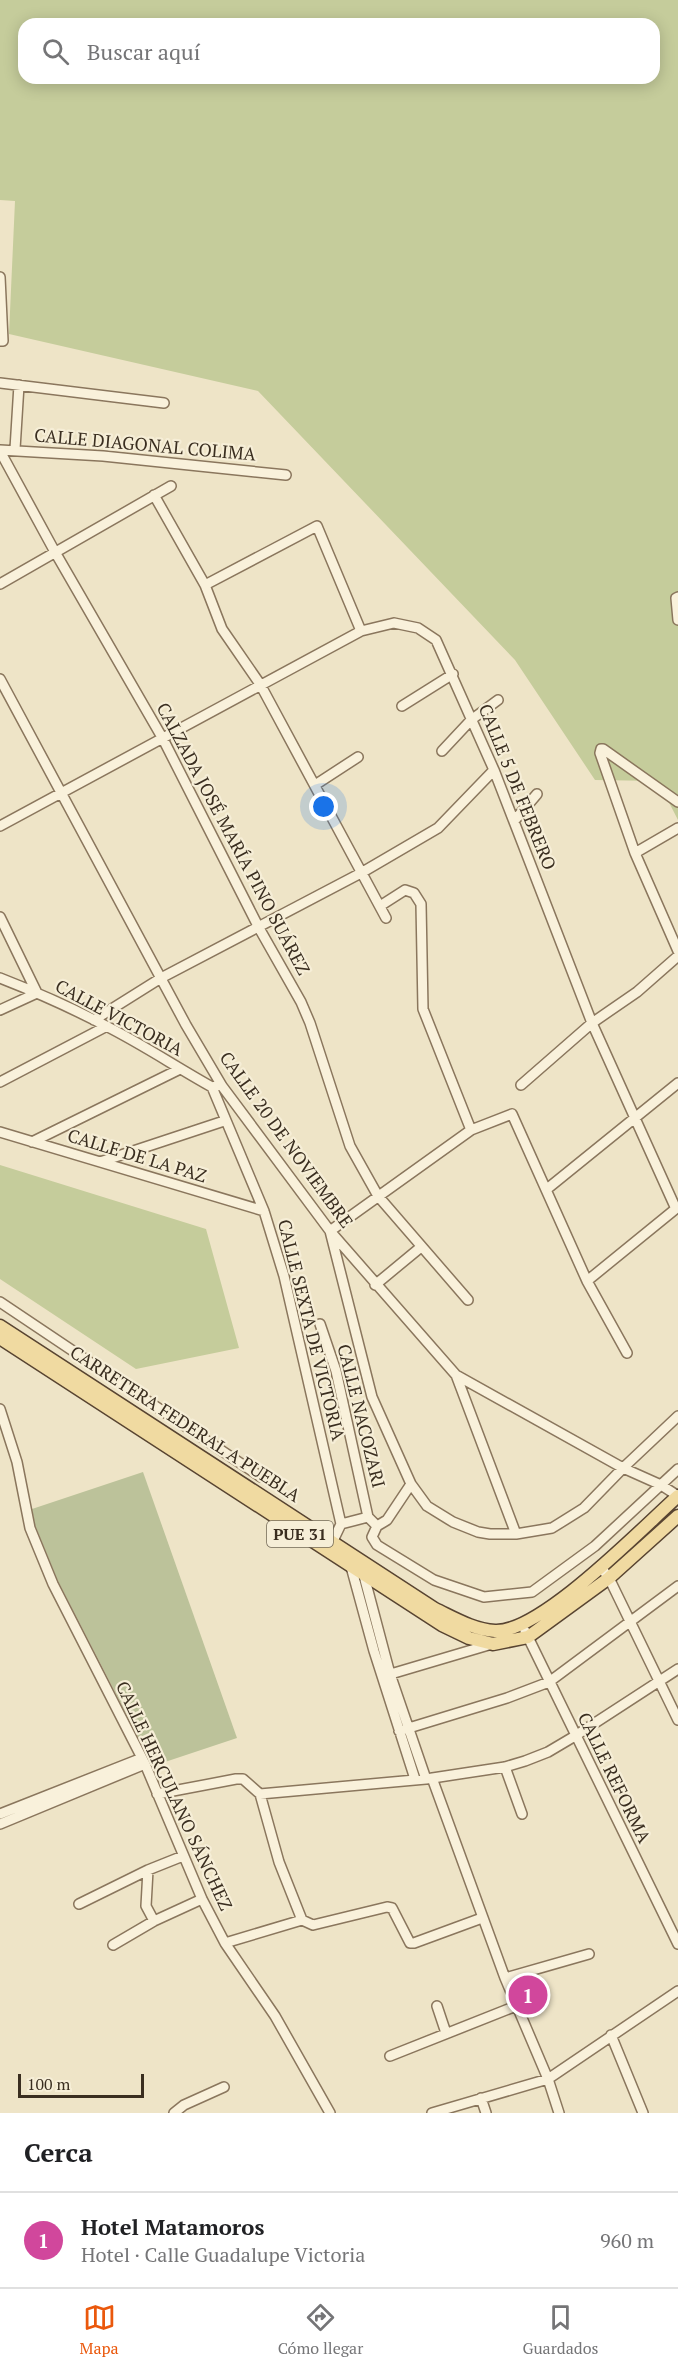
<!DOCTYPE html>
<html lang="es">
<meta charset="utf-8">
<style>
body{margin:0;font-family:"PT Serif",serif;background:#f2f2f2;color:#202124}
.scale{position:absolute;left:18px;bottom:15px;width:126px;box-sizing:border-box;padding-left:6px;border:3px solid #3a2e20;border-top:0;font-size:16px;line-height:21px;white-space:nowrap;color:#3a2e20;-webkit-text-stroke:4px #f6eed7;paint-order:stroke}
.you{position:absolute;left:324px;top:807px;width:21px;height:21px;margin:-15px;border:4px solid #fff;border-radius:50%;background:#1a73e8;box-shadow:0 0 0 9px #1a73e833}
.badge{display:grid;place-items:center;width:39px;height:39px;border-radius:50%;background:#ea580c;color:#fff;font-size:20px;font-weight:700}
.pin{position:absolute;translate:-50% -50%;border:3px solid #fff;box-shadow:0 2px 6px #0006}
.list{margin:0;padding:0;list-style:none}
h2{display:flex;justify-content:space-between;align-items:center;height:78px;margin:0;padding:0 24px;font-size:26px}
h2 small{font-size:20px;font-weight:400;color:#757577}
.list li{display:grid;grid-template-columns:39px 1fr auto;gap:18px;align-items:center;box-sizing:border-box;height:96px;padding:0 24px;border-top:2px solid #e0e0e0}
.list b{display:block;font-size:22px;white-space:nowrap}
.list p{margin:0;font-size:20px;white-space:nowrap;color:#757577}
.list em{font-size:20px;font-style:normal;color:#757577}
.icon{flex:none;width:33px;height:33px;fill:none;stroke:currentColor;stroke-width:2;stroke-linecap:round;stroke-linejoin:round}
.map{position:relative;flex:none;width:678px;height:2113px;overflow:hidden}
.search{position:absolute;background:#fff;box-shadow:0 3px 15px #0003;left:18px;right:18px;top:18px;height:66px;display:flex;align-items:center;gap:15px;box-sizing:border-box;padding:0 21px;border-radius:18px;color:#757577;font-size:22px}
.sheet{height:174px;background:#fff}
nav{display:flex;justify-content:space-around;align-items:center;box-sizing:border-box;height:84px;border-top:2px solid #e0e0e0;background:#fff;font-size:16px;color:#757577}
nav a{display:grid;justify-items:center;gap:3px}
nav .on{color:#ea580c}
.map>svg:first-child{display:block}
</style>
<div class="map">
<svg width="678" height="2113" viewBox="0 0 678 2113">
<rect width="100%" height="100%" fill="#eee4c7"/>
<!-- green -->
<path fill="#c5cc9b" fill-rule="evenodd" d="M 0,0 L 678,0 L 678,820 L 658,781 L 595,780 L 515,660 L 258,391 L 9,334 L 15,201 L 0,200 ZM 24,24 L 654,24 L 654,78 L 24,78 Z
M 0,1165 L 206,1229 L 239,1348 L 136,1369 L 0,1279 Z"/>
<!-- cemetery -->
<path fill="#bcc29a" d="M 143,1472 L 237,1738 L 153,1766 L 58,1581 L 35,1525 L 32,1509 Z"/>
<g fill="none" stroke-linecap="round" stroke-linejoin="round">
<defs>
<path id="minor" d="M 0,277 L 3,341 L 0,341
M 0,383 L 164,403
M 15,449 L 19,385
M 0,450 L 103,456 L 286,475
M 0,451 L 55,552 L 163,739 L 259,928 L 301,1002 L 310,1023 L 350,1146 L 378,1196 L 468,1300
M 154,495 L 205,585 L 222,629 L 260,684 L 386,918
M 0,584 L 171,486
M 205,585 L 317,526 L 361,631
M 678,597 L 676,598 L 678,620
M 0,679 L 186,1025 L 222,1086 L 330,1231 L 456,1375 L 623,1468 L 661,1485 L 678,1496
M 402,706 L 453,674
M 442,751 L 471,720 L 498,700
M 315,785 L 358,757
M 678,802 L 603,749 L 601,749 L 600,753 L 635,853 L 678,951
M 514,821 L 537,794
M 0,826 L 361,631 L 394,623 L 418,628 L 436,640 L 494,770 L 592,1023 L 676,1209
M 635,853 L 678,828
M 380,906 L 405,890 L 414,893 L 421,904 L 423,1009 L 471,1130
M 0,917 L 37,993 L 0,1010
M 0,978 C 36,992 72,1008 106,1026 C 142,1044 176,1067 212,1087 L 217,1086
M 94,1020 L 161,978 L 361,873 L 438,828 L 494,770
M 0,1082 L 107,1026
M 521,1085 L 592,1023 L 637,992 L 678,956
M 212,1087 L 264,1211 L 284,1276 L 341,1524 L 330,1547
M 0,1132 L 264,1211
M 32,1142 L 180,1069
M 100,1162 L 224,1121
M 547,1189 L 678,1083
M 587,1281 L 678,1207
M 375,1285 L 421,1247
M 0,1302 L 261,1477
M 320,1324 L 336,1371 L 368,1517
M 627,1353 L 587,1281 L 512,1114 L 471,1130 L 330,1231 L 372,1397 L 411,1484 L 427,1506 L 453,1522 L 478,1532 L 490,1534 L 516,1534 L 552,1528 L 584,1508 L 623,1468 L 678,1416
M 456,1375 L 516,1534
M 0,1409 L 17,1462 L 30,1528 L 53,1584 L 145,1764 L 202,1899 L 225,1943 L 275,2016 L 330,2113
M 341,1524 L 368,1517 L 377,1526 L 387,1520 L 411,1484
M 377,1526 L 372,1537 L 377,1545 L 434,1580 L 484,1597 L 532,1592 L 595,1546 L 678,1469
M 350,1563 L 374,1651 L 415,1779
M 600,1566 L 609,1578 L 678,1720
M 363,1572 L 390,1674 L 426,1779
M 525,1631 L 678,1944
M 384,1676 L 492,1644
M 399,1731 L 507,1698 L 549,1682 L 678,1586
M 505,1767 L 522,1814
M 432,1778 L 505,1978 L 548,2079 L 559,2113
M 157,1794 L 236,1779 L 243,1779 L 260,1794 L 426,1779 L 505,1767 L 525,1761 L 548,1752 L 575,1736 L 678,1669
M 260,1794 L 279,1862 L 302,1920
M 0,1814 L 142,1758
M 0,1824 L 145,1764
M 148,1870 L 146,1906 L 154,1921
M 79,1904 L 148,1870 L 183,1856
M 225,1943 L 302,1920 L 313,1925 L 387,1907 L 392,1908 L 410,1943 L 414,1943 L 482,1918
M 113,1945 L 154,1921 L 202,1899
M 505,1978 L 589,1954
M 437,2006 L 446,2033
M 611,2035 L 643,2113
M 390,2056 L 516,2006
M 481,2098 L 486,2113
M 174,2113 L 184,2105 L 224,2087
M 432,2113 L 548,2079 L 678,1991"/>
<path id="major" d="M 0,1326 L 435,1609 C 454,1618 474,1630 495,1631 C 541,1633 642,1528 678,1496
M 0,1338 L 442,1625 L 469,1638 L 493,1644 L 528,1637 L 609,1578 L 678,1516"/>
</defs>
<!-- minor casing -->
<use href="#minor" stroke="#8a765d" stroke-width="12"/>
<!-- major casing -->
<use href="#major" stroke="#584431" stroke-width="15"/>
<!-- minor -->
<use href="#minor" stroke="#f9f1db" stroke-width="9"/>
<!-- major -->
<use href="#major" stroke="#f0daa1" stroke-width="12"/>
</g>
<g text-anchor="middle" stroke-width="4.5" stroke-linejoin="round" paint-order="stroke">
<!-- shield labels -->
<rect fill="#f6eed7" stroke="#726857" stroke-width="1.5" x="267" y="1521" width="66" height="26" rx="4.5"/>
<g font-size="16" font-weight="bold" fill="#3a2e20">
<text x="300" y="1540">PUE 31</text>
</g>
<!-- street labels -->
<g font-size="18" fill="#3a2e20" stroke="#f6eed7">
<text transform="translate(145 445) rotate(5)" y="6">CALLE DIAGONAL COLIMA</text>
<text transform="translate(517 787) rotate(68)" y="6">CALLE 5 DE FEBRERO</text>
<text transform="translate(233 839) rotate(62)" y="6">CALZADA JOSÉ MARÍA PINO SUÁREZ</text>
<text transform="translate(119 1018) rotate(28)" y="6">CALLE VICTORIA</text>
<text transform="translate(286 1140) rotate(54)" y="6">CALLE 20 DE NOVIEMBRE</text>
<text transform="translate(137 1156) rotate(17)" y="6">CALLE DE LA PAZ</text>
<text transform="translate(311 1330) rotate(76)" y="6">CALLE SEXTA DE VICTORIA</text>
<text transform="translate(361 1416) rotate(76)" y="6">CALLE NACOZARI</text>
<text transform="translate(185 1424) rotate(33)" y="6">CARRETERA FEDERAL A PUEBLA</text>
<text transform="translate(614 1778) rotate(64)" y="6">CALLE REFORMA</text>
<text transform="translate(174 1796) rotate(65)" y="6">CALLE HERCULANO SÁNCHEZ</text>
</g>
</g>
</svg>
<div class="scale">100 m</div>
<div class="you"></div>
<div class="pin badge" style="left:528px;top:1995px;background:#d1479c">1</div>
<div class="search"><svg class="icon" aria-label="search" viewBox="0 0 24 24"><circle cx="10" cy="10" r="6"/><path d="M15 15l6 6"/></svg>Buscar aquí</div>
</div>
<section class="sheet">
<h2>Cerca<small></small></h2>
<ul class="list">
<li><span class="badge" style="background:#d1479c">1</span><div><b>Hotel Matamoros</b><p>Hotel · Calle Guadalupe Victoria</p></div><em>960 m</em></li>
</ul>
</section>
<nav>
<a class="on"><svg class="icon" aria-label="map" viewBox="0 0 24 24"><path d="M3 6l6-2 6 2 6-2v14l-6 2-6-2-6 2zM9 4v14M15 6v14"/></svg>Mapa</a>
<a><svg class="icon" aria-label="directions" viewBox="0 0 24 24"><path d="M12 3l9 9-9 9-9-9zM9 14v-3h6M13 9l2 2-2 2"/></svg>Cómo llegar</a>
<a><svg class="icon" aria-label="saved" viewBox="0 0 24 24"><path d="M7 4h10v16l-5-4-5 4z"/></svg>Guardados</a>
</nav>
